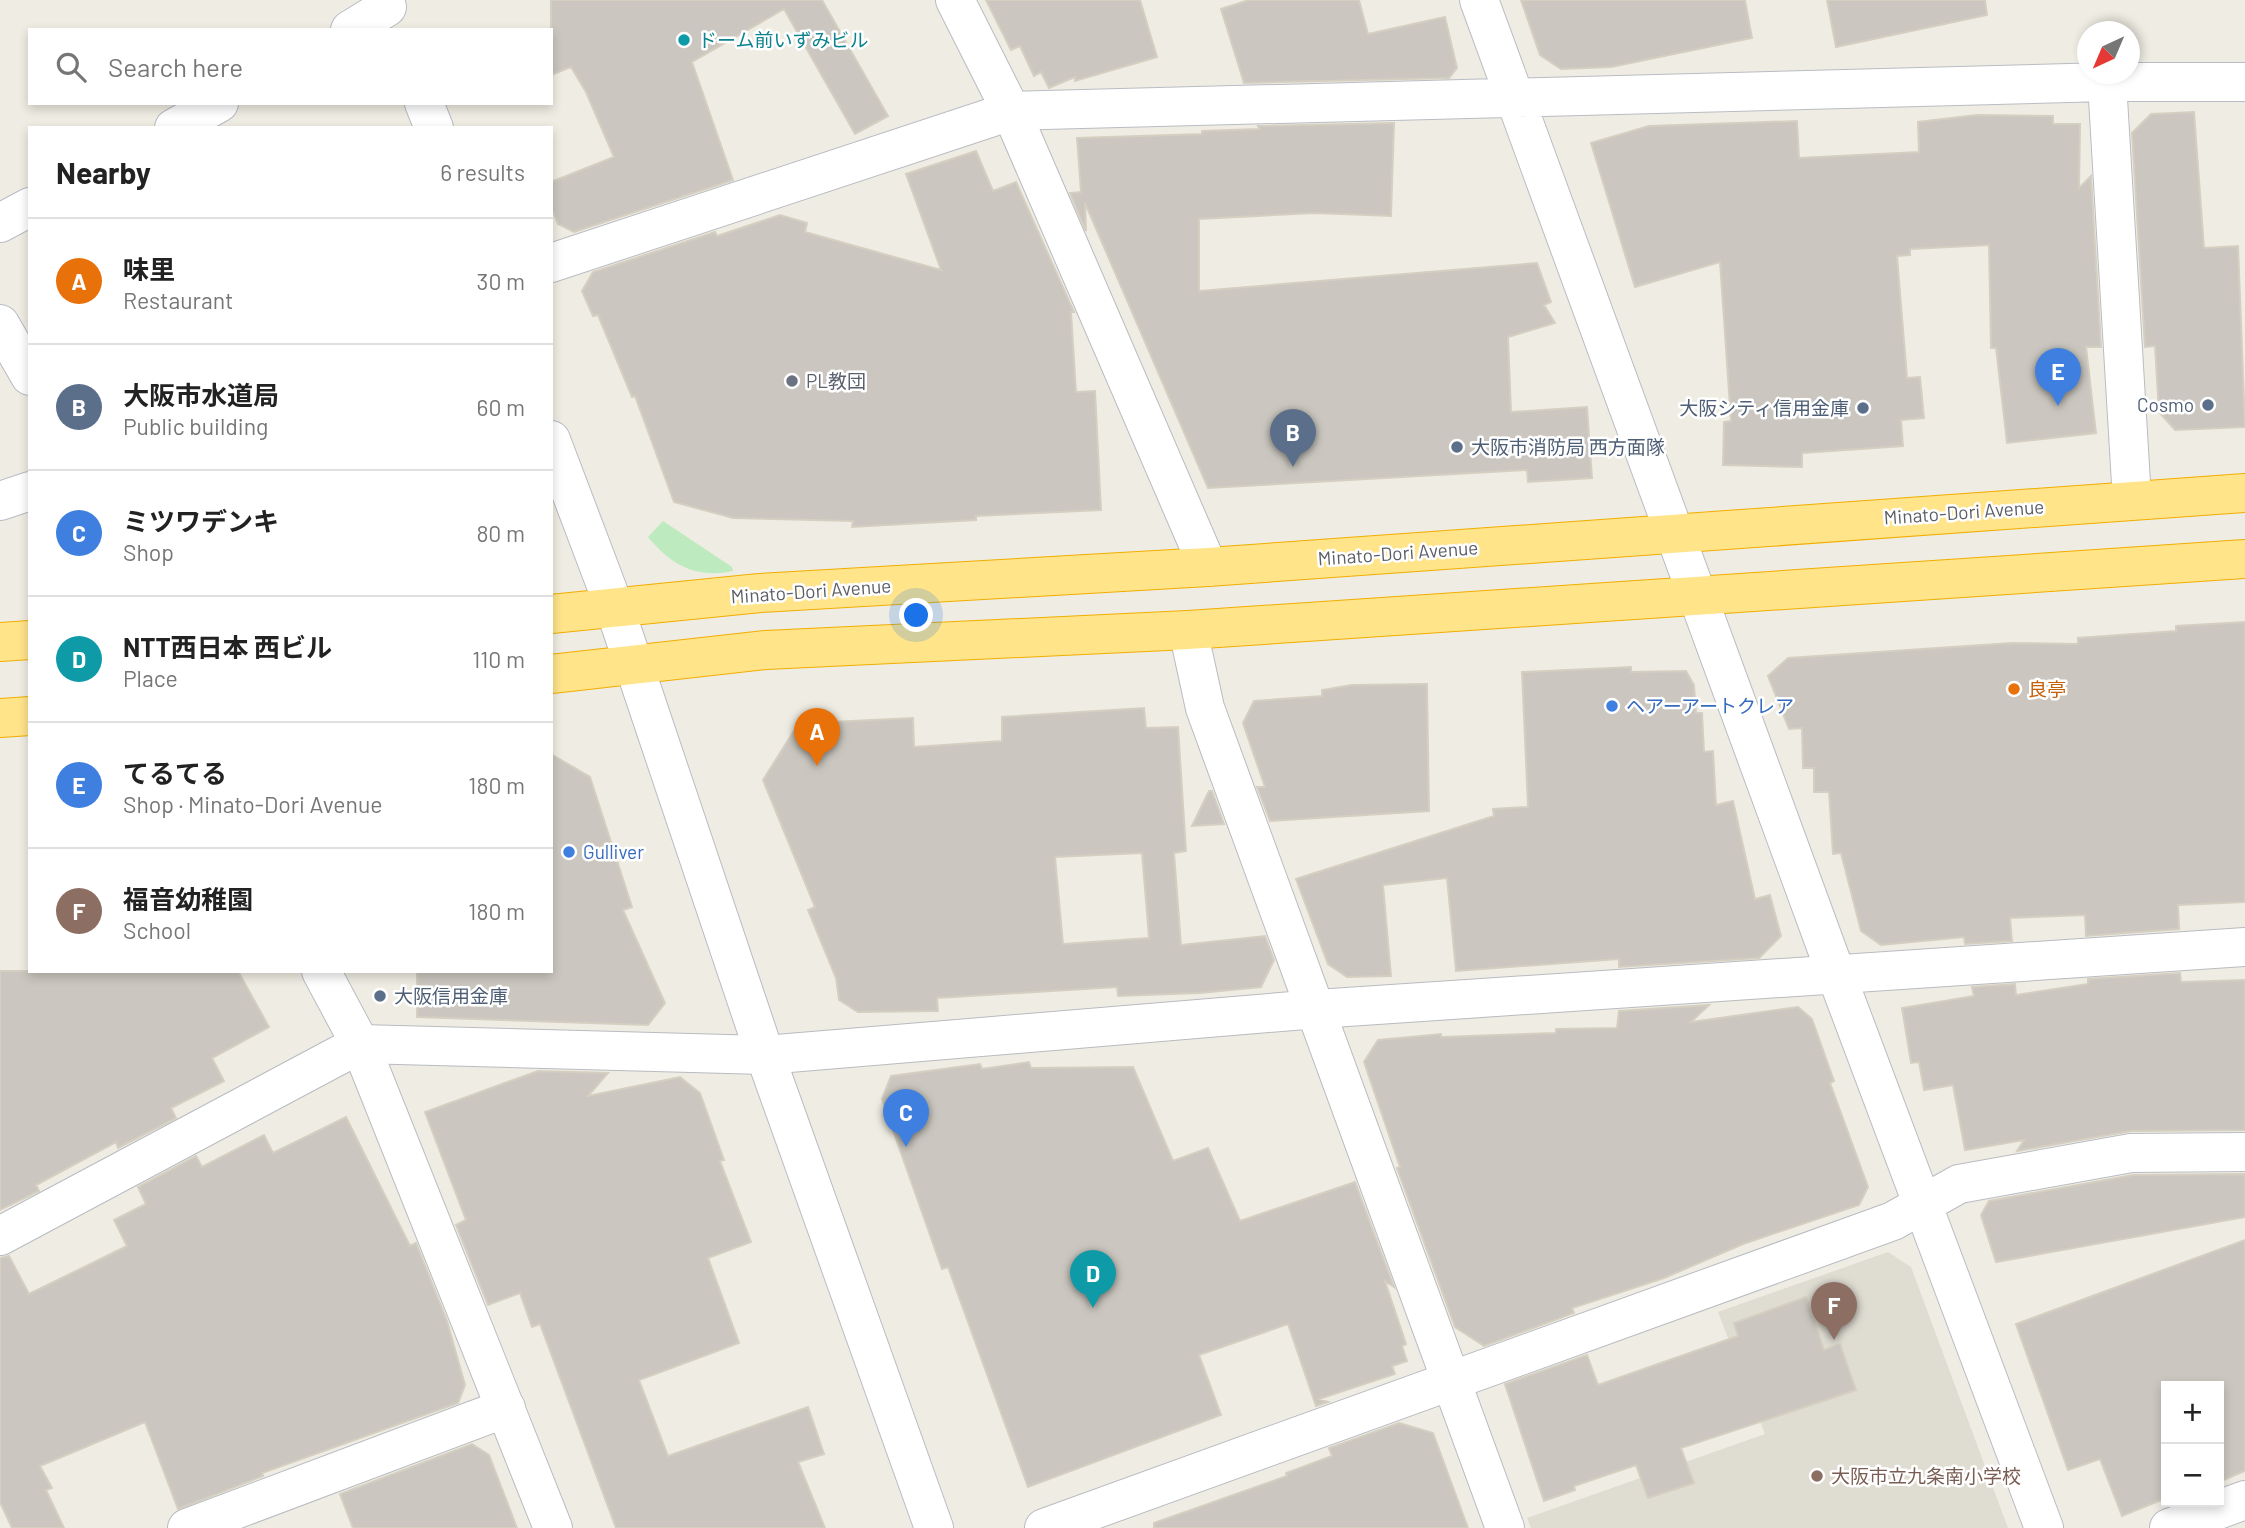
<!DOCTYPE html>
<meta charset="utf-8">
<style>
body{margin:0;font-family:Barlow,"Noto Sans JP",sans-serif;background:#f6f6f6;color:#222}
.controls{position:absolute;right:21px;bottom:21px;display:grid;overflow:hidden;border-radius:0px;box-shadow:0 4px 10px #0003}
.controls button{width:63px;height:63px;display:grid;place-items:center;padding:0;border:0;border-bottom:2px solid #e0e0e0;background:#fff;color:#222;font:35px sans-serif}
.compass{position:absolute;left:2077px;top:21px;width:63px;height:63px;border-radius:50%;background:#fff;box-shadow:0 4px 10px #0003;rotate:224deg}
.you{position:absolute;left:917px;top:616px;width:24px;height:24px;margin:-18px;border:5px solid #fff;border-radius:50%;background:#1a73e8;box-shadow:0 0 0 10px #1a73e833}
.badge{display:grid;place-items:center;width:46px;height:46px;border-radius:50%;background:#2563eb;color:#fff;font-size:23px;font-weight:700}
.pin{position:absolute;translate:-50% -58px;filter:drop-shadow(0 2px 4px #0008)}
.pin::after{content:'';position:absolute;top:37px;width:24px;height:21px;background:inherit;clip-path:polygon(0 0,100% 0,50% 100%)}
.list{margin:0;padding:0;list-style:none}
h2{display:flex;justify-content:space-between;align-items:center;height:91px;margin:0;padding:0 28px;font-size:30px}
h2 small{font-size:23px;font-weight:400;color:#767676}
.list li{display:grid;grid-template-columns:46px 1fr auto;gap:21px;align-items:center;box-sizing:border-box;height:126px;padding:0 28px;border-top:2px solid #e0e0e0}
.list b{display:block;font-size:26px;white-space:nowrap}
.list p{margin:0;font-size:23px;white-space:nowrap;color:#767676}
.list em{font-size:23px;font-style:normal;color:#767676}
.icon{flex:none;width:38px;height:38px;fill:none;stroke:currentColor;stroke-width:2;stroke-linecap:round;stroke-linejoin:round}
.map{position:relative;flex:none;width:2245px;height:1528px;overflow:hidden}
.search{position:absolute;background:#fff;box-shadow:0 4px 10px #0003;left:28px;top:28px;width:525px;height:77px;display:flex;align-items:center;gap:18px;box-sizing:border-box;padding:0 24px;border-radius:0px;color:#767676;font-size:26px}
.panel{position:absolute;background:#fff;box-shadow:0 4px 10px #0003;left:28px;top:126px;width:525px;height:847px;border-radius:0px}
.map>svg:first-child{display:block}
</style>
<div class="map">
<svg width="2245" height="1528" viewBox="0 0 2245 1528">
<rect width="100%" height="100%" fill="#efede3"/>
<!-- education -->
<path fill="#dfdcd2" d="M 1888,1252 L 1911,1267 L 2008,1528 L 1531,1528 L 1527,1518 L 1765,1434 L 1718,1312 Z"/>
<!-- green -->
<path fill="#bdeabe" d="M 663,521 L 732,567 L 733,571 C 696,579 671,565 648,537 Z"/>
<!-- building -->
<path fill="#cbc7c0" stroke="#d5cfc1" stroke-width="2" fill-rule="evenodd" d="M 551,0 L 822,0 L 888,116 L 855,134 L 784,9 L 692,62 L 733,180 L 574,232 L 558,224 L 551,207 L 551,182 L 614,157 L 586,92 L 571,67 L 551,75 Z
M 986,0 L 1140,0 L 1157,57 L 1075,81 L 1075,77 L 1049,88 L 1041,72 L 1034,76 L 1020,46 L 1011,50 Z
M 1249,0 L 1359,0 L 1368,34 L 1445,17 L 1457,68 L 1449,78 L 1244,83 L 1221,9 Z
M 1521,0 L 1745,0 L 1752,38 L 1611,67 L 1561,69 L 1540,55 Z
M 1827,0 L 1985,0 L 1987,15 L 1836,47 Z
M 2194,112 L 2204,248 L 2238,246 L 2245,427 L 2175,430 L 2159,412 L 2155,346 L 2145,347 L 2132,133 L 2151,114 Z
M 1977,115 L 2053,116 L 2053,124 L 2080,124 L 2079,188 L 2091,176 L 2101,347 L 2086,347 L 2096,433 L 2007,443 L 1996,348 L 1991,348 L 1989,245 L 1910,249 L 1910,255 L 1897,256 L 1907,378 L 1920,377 L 1924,418 L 1901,420 L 1903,446 L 1802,453 L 1802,467 L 1723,465 L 1724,422 L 1731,421 L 1720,262 L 1635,287 L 1591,143 L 1649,126 L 1797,121 L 1799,158 L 1919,152 L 1918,122 Z
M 1394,123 L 1391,216 L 1314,213 L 1199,219 L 1199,291 L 1537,263 L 1551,302 L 1544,305 L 1555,323 L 1508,337 L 1511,412 L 1587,407 L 1592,478 L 1528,482 L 1527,470 L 1208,488 L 1085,203 L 1086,231 L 1070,193 L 1081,192 L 1077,138 L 1202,134 L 1202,131 L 1259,129 L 1258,126 Z
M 976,151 L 993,191 L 1016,182 L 1074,312 L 1071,312 L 1076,392 L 1095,391 L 1101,510 L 976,516 L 976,520 L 852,527 L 853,521 L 733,518 L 674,502 L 635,396 L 632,397 L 598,315 L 593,316 L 582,291 L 593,272 L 715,232 L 717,236 L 780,215 L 807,223 L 805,232 L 941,270 L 906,174 Z
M 2245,622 L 2245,902 L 2178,905 L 2179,929 L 2086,936 L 2085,915 L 2010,918 L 2012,941 L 1965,944 L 1964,937 L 1881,945 L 1861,931 L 1841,853 L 1833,854 L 1829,792 L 1814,792 L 1814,768 L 1803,768 L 1802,728 L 1789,729 L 1768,676 L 1788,658 L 2012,643 L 2078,644 L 2078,638 L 2176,631 L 2176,626 Z
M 1631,667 L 1631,672 L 1686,671 L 1694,685 L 1696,713 L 1702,713 L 1704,752 L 1713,751 L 1716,805 L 1733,801 L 1755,899 L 1770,895 L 1781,936 L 1759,958 L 1619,967 L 1619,959 L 1456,971 L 1447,878 L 1383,885 L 1391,976 L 1347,977 L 1328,964 L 1296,879 L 1494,816 L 1493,809 L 1528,807 L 1522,672 Z
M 1427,684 L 1429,811 L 1270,821 L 1257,787 L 1265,787 L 1243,723 L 1254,701 L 1322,696 L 1322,690 L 1352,685 Z
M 1144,708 L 1146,728 L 1178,727 L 1186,851 L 1174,853 L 1181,945 L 1265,936 L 1274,960 L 1261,987 L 1200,993 L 1118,996 L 1117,987 L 937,998 L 938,1011 L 858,1012 L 839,1000 L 836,978 L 808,910 L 815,907 L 763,780 L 802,718 L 829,718 L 830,722 L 913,718 L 914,747 L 1002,741 L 1002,717 ZM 1142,853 L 1149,938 L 1063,944 L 1055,857 Z
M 551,754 L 590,777 L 632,907 L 623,910 L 665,1003 L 648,1025 L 417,1017 L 417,971 L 551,971 Z
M 1209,791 L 1212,791 L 1224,824 L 1192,826 Z
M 0,971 L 238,971 L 269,1027 L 212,1058 L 224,1081 L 171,1108 L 176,1118 L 118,1148 L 116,1142 L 36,1185 L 39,1191 L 0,1210 Z
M 2180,973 L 2181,982 L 2245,980 L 2245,1130 L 2131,1131 L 2017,1151 L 2024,1140 L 1965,1150 L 1953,1085 L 1924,1090 L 1919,1062 L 1911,1063 L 1902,1008 L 1974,996 L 1972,987 L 2015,984 L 2016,995 L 2088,984 L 2088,979 Z
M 1709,1005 L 1691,1022 L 1798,1007 L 1812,1019 L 1834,1081 L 1830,1083 L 1868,1187 L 1859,1205 L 1743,1244 L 1664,1278 L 1572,1308 L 1574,1313 L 1484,1346 L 1455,1327 L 1397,1168 L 1400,1167 L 1364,1062 L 1378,1040 L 1441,1034 L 1441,1037 L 1556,1033 L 1556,1029 L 1617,1028 L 1619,1011 Z
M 1029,1062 L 1031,1068 L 1133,1067 L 1173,1161 L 1208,1148 L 1240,1221 L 1355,1182 L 1394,1287 L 1385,1281 L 1406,1344 L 1402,1346 L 1407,1361 L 1392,1366 L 1395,1374 L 1319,1399 L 1328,1402 L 1316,1406 L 1288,1324 L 1199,1355 L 1221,1415 L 1028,1487 L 948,1267 L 942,1269 L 882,1099 L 891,1076 L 980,1064 L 982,1069 Z
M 538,1071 L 608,1073 L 588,1096 L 680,1077 L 700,1093 L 724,1160 L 720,1161 L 751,1242 L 708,1258 L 739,1343 L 639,1380 L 668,1456 L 808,1407 L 824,1454 L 798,1462 L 825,1528 L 616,1528 L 540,1324 L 532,1327 L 520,1293 L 488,1305 L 456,1225 L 466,1220 L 425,1112 Z
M 346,1117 L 410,1246 L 416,1243 L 447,1321 L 465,1385 L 458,1403 L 262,1473 L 263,1476 L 178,1509 L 145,1422 L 40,1466 L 52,1488 L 46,1490 L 64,1528 L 12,1528 L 0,1502 L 0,1258 L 9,1256 L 29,1294 L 127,1246 L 114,1220 L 146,1204 L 138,1187 L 196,1156 L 202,1167 L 264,1135 L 273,1153 Z
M 2245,1174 L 2245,1217 L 1996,1262 L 1981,1215 L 1989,1201 L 2133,1175 Z
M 2245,1240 L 2245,1471 L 2219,1482 L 2219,1386 L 2166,1386 L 2166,1498 L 2122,1516 L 2100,1459 L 2068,1470 L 2016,1324 Z
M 1806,1297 L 1824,1350 L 1840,1344 L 1856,1390 L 1681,1448 L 1694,1483 L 1648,1498 L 1636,1465 L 1574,1486 L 1575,1490 L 1544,1501 L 1505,1384 L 1587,1355 L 1598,1385 L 1738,1336 L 1734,1323 Z
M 1399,1423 L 1433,1433 L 1468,1528 L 1154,1528 L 1154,1523 L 1287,1476 L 1286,1473 L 1332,1456 L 1329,1448 Z
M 472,1444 L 489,1455 L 517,1528 L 353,1528 L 340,1494 Z"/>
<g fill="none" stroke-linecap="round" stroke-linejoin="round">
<defs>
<path id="street" d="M 955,0 L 1011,111 L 1208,567
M 0,324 L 30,376
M 0,501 L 30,491
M 1188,630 L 1205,708 L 1505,1528
M 0,1236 L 360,1044 L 765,1055 L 1317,1009 L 2245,947
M 187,1528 L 506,1408"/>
<path id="secondary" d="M 1479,0 L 1836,974 L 2044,1528
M 350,30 L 387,7
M 2107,82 L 2132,500
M 424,103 L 434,128
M 174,128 L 219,103
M 0,223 L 30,207
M 551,263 L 1011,111 L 2107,82 L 2245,82
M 551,440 L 615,609 L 765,1055 L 934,1528
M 321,971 L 360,1044 L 553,1528
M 1044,1528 L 1893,1221 L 1959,1184 L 2131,1153 L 2245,1152
M 2169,1528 L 2245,1500"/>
<path id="highway" d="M 551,614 L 760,593 L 1208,567 L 2245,493
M 0,642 L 30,640
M 551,674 L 766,650 L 1188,630 L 2245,559
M 0,718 L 30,716"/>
</defs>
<!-- street casing -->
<use href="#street" stroke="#b8bbc1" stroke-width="40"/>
<!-- secondary casing -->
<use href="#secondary" stroke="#b9bcc3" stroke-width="40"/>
<!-- highway casing -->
<use href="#highway" stroke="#f2ad00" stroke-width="40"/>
<!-- street -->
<use href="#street" stroke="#fff" stroke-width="38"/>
<!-- secondary -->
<use href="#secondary" stroke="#fff" stroke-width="38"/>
<!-- highway -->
<use href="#highway" stroke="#ffe48a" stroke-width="38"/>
</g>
<!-- markers -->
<circle fill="#0f9aa8" stroke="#fff" stroke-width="2.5" cx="684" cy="40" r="7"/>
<circle fill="#6b7280" stroke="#fff" stroke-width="2.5" cx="792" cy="381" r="7"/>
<g fill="#5c6f8a" stroke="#fff" stroke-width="2.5">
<circle cx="2208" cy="405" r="7"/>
<circle cx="1863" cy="408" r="7"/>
<circle cx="1457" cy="447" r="7"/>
<circle cx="380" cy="996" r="7"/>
</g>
<circle fill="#e8710a" stroke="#fff" stroke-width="2.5" cx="2014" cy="689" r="7"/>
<g fill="#3f7fe0" stroke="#fff" stroke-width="2.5">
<circle cx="1612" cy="706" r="7"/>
<circle cx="569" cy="852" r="7"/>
</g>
<circle fill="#8d6e63" stroke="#fff" stroke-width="2.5" cx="1817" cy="1476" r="7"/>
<g text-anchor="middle" stroke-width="5" stroke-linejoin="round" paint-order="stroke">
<!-- culture labels -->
<g font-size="19" fill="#0d838f" stroke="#fff" text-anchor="start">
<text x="698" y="47">ドーム前いずみビル</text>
</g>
<!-- worship labels -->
<g font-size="19" fill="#5b616d" stroke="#fff" text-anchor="start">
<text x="806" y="388">PL教団</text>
</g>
<!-- service labels -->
<g font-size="19" fill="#4e5e75" stroke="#fff" text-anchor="end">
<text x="2194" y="412">Cosmo</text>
<text x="1849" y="415">大阪シティ信用金庫</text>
<text x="1471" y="454" text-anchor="start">大阪市消防局 西方面隊</text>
<text x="394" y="1003" text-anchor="start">大阪信用金庫</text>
</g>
<!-- street labels -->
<g font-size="19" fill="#5b5f65" stroke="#fff">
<text transform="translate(1964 512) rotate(-4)" y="7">Minato-Dori Avenue</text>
<text transform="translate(1398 553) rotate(-4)" y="7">Minato-Dori Avenue</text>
<text transform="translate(811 591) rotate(-4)" y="7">Minato-Dori Avenue</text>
</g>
<!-- food labels -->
<g font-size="19" fill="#c56008" stroke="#fff" text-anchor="start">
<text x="2028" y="696">良亭</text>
</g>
<!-- shop labels -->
<g font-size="19" fill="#366cbe" stroke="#fff" text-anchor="start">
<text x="1626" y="713">ヘアーアートクレア</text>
<text x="583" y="859">Gulliver</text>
</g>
<!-- education labels -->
<g font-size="19" fill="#785e54" stroke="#fff" text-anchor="start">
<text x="1831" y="1483">大阪市立九条南小学校</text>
</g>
</g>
</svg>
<div class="controls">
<button>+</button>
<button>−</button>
</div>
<svg class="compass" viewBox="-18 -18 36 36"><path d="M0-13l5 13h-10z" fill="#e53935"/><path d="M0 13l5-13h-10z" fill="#767676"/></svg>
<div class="you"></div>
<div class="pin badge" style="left:817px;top:766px;background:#e8710a">A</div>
<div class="pin badge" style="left:1293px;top:467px;background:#5c6f8a">B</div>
<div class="pin badge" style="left:906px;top:1147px;background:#3f7fe0">C</div>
<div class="pin badge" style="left:1093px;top:1308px;background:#0f9aa8">D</div>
<div class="pin badge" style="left:2058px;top:406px;background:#3f7fe0">E</div>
<div class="pin badge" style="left:1834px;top:1340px;background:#8d6e63">F</div>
<div class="search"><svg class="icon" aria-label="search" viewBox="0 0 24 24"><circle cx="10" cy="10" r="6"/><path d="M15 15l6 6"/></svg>Search here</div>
<section class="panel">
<h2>Nearby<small>6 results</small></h2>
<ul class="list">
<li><span class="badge" style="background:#e8710a">A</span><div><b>味里</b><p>Restaurant</p></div><em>30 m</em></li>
<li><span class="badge" style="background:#5c6f8a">B</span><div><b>大阪市水道局</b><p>Public building</p></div><em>60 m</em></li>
<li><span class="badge" style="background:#3f7fe0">C</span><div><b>ミツワデンキ</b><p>Shop</p></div><em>80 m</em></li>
<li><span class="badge" style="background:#0f9aa8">D</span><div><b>NTT西日本 西ビル</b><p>Place</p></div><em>110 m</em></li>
<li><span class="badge" style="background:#3f7fe0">E</span><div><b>てるてる</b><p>Shop · Minato-Dori Avenue</p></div><em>180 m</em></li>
<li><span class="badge" style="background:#8d6e63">F</span><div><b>福音幼稚園</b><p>School</p></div><em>180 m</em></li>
</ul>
</section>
</div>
